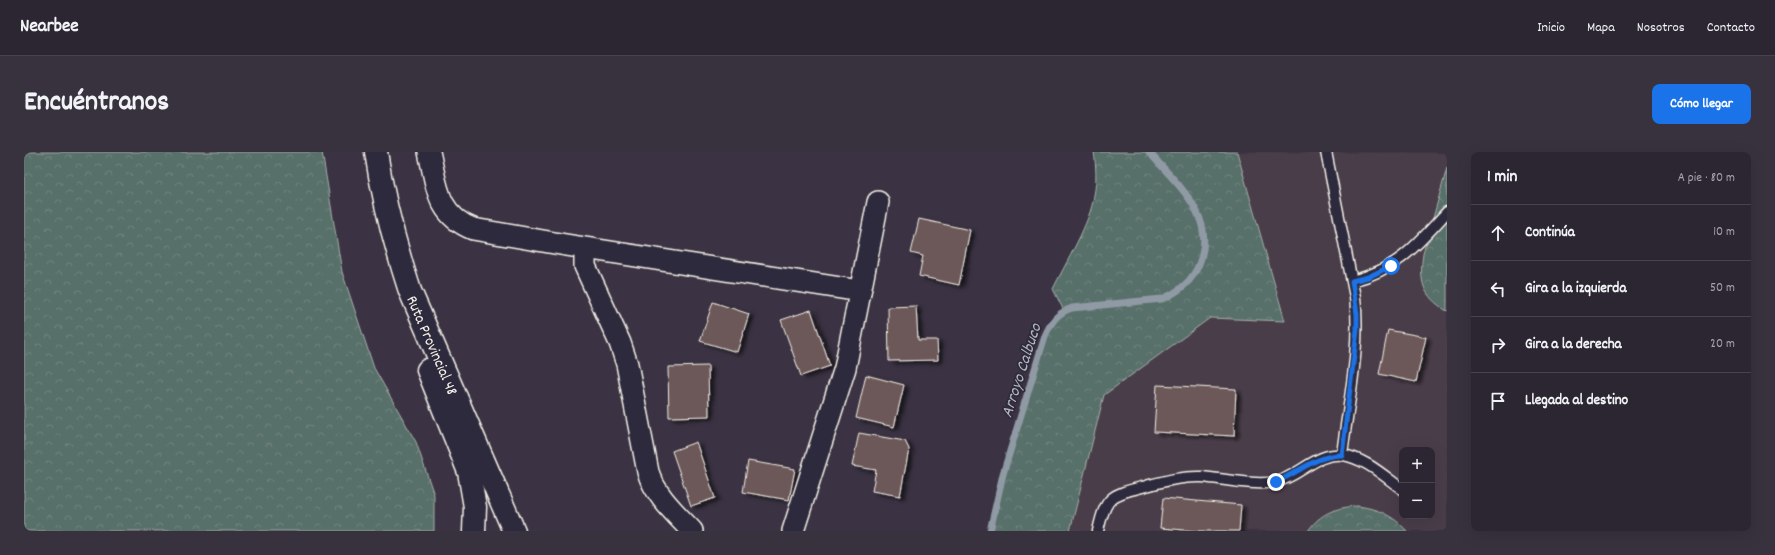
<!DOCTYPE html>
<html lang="es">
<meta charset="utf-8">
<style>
body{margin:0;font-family:Dekko,sans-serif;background:#38323e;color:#f1f3f6}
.controls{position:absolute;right:12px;bottom:12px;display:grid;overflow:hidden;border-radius:8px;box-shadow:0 4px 16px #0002}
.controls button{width:36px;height:36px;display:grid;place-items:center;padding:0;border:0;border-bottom:1px solid #48434d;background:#2c2632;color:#f1f3f6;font:20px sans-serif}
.stop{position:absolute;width:12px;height:12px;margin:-9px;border:3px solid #1a73e8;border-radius:50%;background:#fff}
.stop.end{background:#1a73e8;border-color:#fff;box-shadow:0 1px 4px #0008}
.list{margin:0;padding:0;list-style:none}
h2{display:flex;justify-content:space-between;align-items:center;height:52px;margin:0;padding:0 16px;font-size:17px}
h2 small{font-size:13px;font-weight:400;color:#a6a5ac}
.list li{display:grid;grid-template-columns:26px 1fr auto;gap:12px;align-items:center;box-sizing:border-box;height:56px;padding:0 16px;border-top:1px solid #48434d}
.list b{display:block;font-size:15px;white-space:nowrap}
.list em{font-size:13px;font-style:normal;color:#a6a5ac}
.icon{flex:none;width:22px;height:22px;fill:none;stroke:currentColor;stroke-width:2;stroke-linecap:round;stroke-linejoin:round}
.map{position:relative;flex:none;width:1423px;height:379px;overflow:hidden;border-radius:8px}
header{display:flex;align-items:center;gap:24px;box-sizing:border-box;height:56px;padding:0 20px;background:#2c2632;border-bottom:1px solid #48434d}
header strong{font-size:19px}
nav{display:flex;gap:22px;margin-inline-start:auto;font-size:14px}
.intro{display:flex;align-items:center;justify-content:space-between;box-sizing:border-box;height:96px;padding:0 24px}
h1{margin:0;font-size:28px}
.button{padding:10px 18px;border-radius:8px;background:#1a73e8;color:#fff;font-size:14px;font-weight:700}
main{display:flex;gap:24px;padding:0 24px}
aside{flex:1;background:#2c2632;border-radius:8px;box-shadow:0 4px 16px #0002}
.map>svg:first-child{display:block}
</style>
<header>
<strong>Nearbee</strong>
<nav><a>Inicio</a><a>Mapa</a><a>Nosotros</a><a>Contacto</a></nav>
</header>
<div class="intro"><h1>Encuéntranos</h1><a class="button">Cómo llegar</a></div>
<main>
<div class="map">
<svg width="1423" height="379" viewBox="0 0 1423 379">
<defs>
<pattern id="forest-crowns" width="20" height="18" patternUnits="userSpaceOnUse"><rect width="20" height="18" fill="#596f6a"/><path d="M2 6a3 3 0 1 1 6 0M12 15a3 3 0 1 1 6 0" fill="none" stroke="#71847f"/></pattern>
<filter id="shadow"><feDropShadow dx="4.5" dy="2.5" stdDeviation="2" flood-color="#0009"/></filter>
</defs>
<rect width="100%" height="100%" fill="#3b3343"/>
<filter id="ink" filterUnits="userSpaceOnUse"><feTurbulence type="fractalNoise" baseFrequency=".025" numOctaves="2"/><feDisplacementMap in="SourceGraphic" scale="8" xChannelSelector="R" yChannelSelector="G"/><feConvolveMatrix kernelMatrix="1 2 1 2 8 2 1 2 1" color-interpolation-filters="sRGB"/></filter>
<g filter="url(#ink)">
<!-- built -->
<path fill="#4a3e4a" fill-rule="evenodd" d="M 1213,0 L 1423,1 L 1423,16 L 1399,102 L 1397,115 L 1411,151 L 1423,159 L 1423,379 L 1383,379 L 1367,364 L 1351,357 L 1290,371 L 1284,379 L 1046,379 L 1079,243 L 1187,166 L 1261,168 ZM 1378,298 L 1408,298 L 1408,364 L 1378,364 Z"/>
<!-- forest -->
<path fill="url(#forest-crowns)" stroke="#a6b0a9" d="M 0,0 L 298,0 L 318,120 L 350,216 L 392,290 L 410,343 L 410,379 L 0,379 Z
M 1070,0 L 1213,0 L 1261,169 L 1186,166 L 1080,243 L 1046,379 L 966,379 L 979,322 L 1021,184 L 1029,168 L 1040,159 L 1029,137 C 1041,112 1067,70 1070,43 C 1073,29 1072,14 1070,0 Z
M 1423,16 L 1423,159 C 1398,144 1395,129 1399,102 Z
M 1334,354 C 1354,357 1369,363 1383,379 L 1284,379 C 1296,361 1313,355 1334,354 Z"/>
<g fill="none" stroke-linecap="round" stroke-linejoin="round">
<!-- stream -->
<path stroke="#909aa5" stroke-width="7" d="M 966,379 L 979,322 L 1021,184 C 1027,170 1033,161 1048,156 L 1138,147 C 1155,140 1168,130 1175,112 C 1194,64 1153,33 1125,0"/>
</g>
<!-- building -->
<path fill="#6c5859" stroke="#f4f1e8" filter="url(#shadow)" d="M 895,67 L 946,78 L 935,133 L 895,124 L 899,104 L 887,101 Z
M 689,150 L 725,162 L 713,200 L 676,189 Z
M 892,154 L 894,188 L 913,188 L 914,208 L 865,209 L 864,155 Z
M 787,158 L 806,214 L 777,224 L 757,168 Z
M 1364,178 L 1402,185 L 1392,230 L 1355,222 Z
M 684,214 L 685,264 L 645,265 L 644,215 Z
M 842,223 L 880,233 L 870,275 L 832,266 Z
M 1133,233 L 1212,237 L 1210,284 L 1130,280 Z
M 835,281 L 881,289 L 885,297 L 876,344 L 848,339 L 852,318 L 828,314 Z
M 672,290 L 691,346 L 667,354 L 648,299 Z
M 724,309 L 771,317 L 765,348 L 719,340 Z
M 1139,346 L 1217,353 L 1215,379 L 1173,379 L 1136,376 Z"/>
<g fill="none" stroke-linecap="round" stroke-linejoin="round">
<defs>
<path id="service" d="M 1302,0 L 1331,145 C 1337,197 1324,251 1318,303
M 1328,129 C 1374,117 1392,94 1423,60
M 1074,379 C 1082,343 1087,343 1122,334 C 1141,329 1159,324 1178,325 C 1200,327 1231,334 1251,330 C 1275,325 1292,300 1318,303 C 1341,306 1360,324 1378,337"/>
<path id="minor" d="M 405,0 C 413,34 413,63 449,77 L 542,93 L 836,139
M 561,96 L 561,114 L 596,191 L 603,212 L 624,320 C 632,344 650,360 668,379
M 769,379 L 821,216 L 854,50"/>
<g id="secondary">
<path id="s1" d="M 352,0 C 359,47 371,93 386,139 L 490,379"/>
<path d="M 404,218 L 445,320 L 451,355 L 450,379"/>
</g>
</defs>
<!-- service casing -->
<use href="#service" stroke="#f4f1e8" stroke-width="13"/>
<!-- minor casing -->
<use href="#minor" stroke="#f4f1e8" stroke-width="24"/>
<!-- secondary casing -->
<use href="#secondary" stroke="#f4f1e8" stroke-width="25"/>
<!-- service -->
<use href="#service" stroke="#2f2a3d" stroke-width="10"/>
<!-- minor -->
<use href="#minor" stroke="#2f2a3d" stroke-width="21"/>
<!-- secondary -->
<use href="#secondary" stroke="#2f2a3d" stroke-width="22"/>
</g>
</g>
<g fill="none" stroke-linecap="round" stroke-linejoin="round" filter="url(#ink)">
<!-- route -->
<path stroke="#1a73e8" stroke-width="5" d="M 1252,330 C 1274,321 1292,303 1318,303 L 1333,178 L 1333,162 L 1328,129 L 1344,125 L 1367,114"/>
</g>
<g text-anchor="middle" stroke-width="3.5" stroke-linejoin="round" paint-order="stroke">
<!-- street labels -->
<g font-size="16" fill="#f4f1e8" stroke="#2f2a3d">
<text dy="6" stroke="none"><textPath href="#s1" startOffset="202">Ruta Provincial 48</textPath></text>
</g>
<!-- water labels -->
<g font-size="17" font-style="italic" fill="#b2b7bc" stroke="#2f2a3d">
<text transform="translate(996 218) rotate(-72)" y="6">Arroyo Calbuco</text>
</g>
</g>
</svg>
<div class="controls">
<button>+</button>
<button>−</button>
</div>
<div class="stop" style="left:1367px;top:114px"></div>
<div class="stop end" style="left:1252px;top:330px"></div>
</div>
<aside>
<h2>1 min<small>A pie · 80 m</small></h2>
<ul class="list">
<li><svg class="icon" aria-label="ahead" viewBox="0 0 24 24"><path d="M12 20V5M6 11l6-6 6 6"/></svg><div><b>Continúa</b></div><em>10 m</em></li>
<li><svg class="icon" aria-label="left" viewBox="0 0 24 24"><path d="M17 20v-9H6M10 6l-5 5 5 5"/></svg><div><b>Gira a la izquierda</b></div><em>50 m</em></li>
<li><svg class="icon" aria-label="right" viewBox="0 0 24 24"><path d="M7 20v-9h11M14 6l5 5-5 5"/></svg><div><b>Gira a la derecha</b></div><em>20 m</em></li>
<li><svg class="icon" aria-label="arrive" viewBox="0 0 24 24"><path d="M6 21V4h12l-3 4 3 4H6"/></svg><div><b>Llegada al destino</b></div></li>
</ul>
</aside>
</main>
